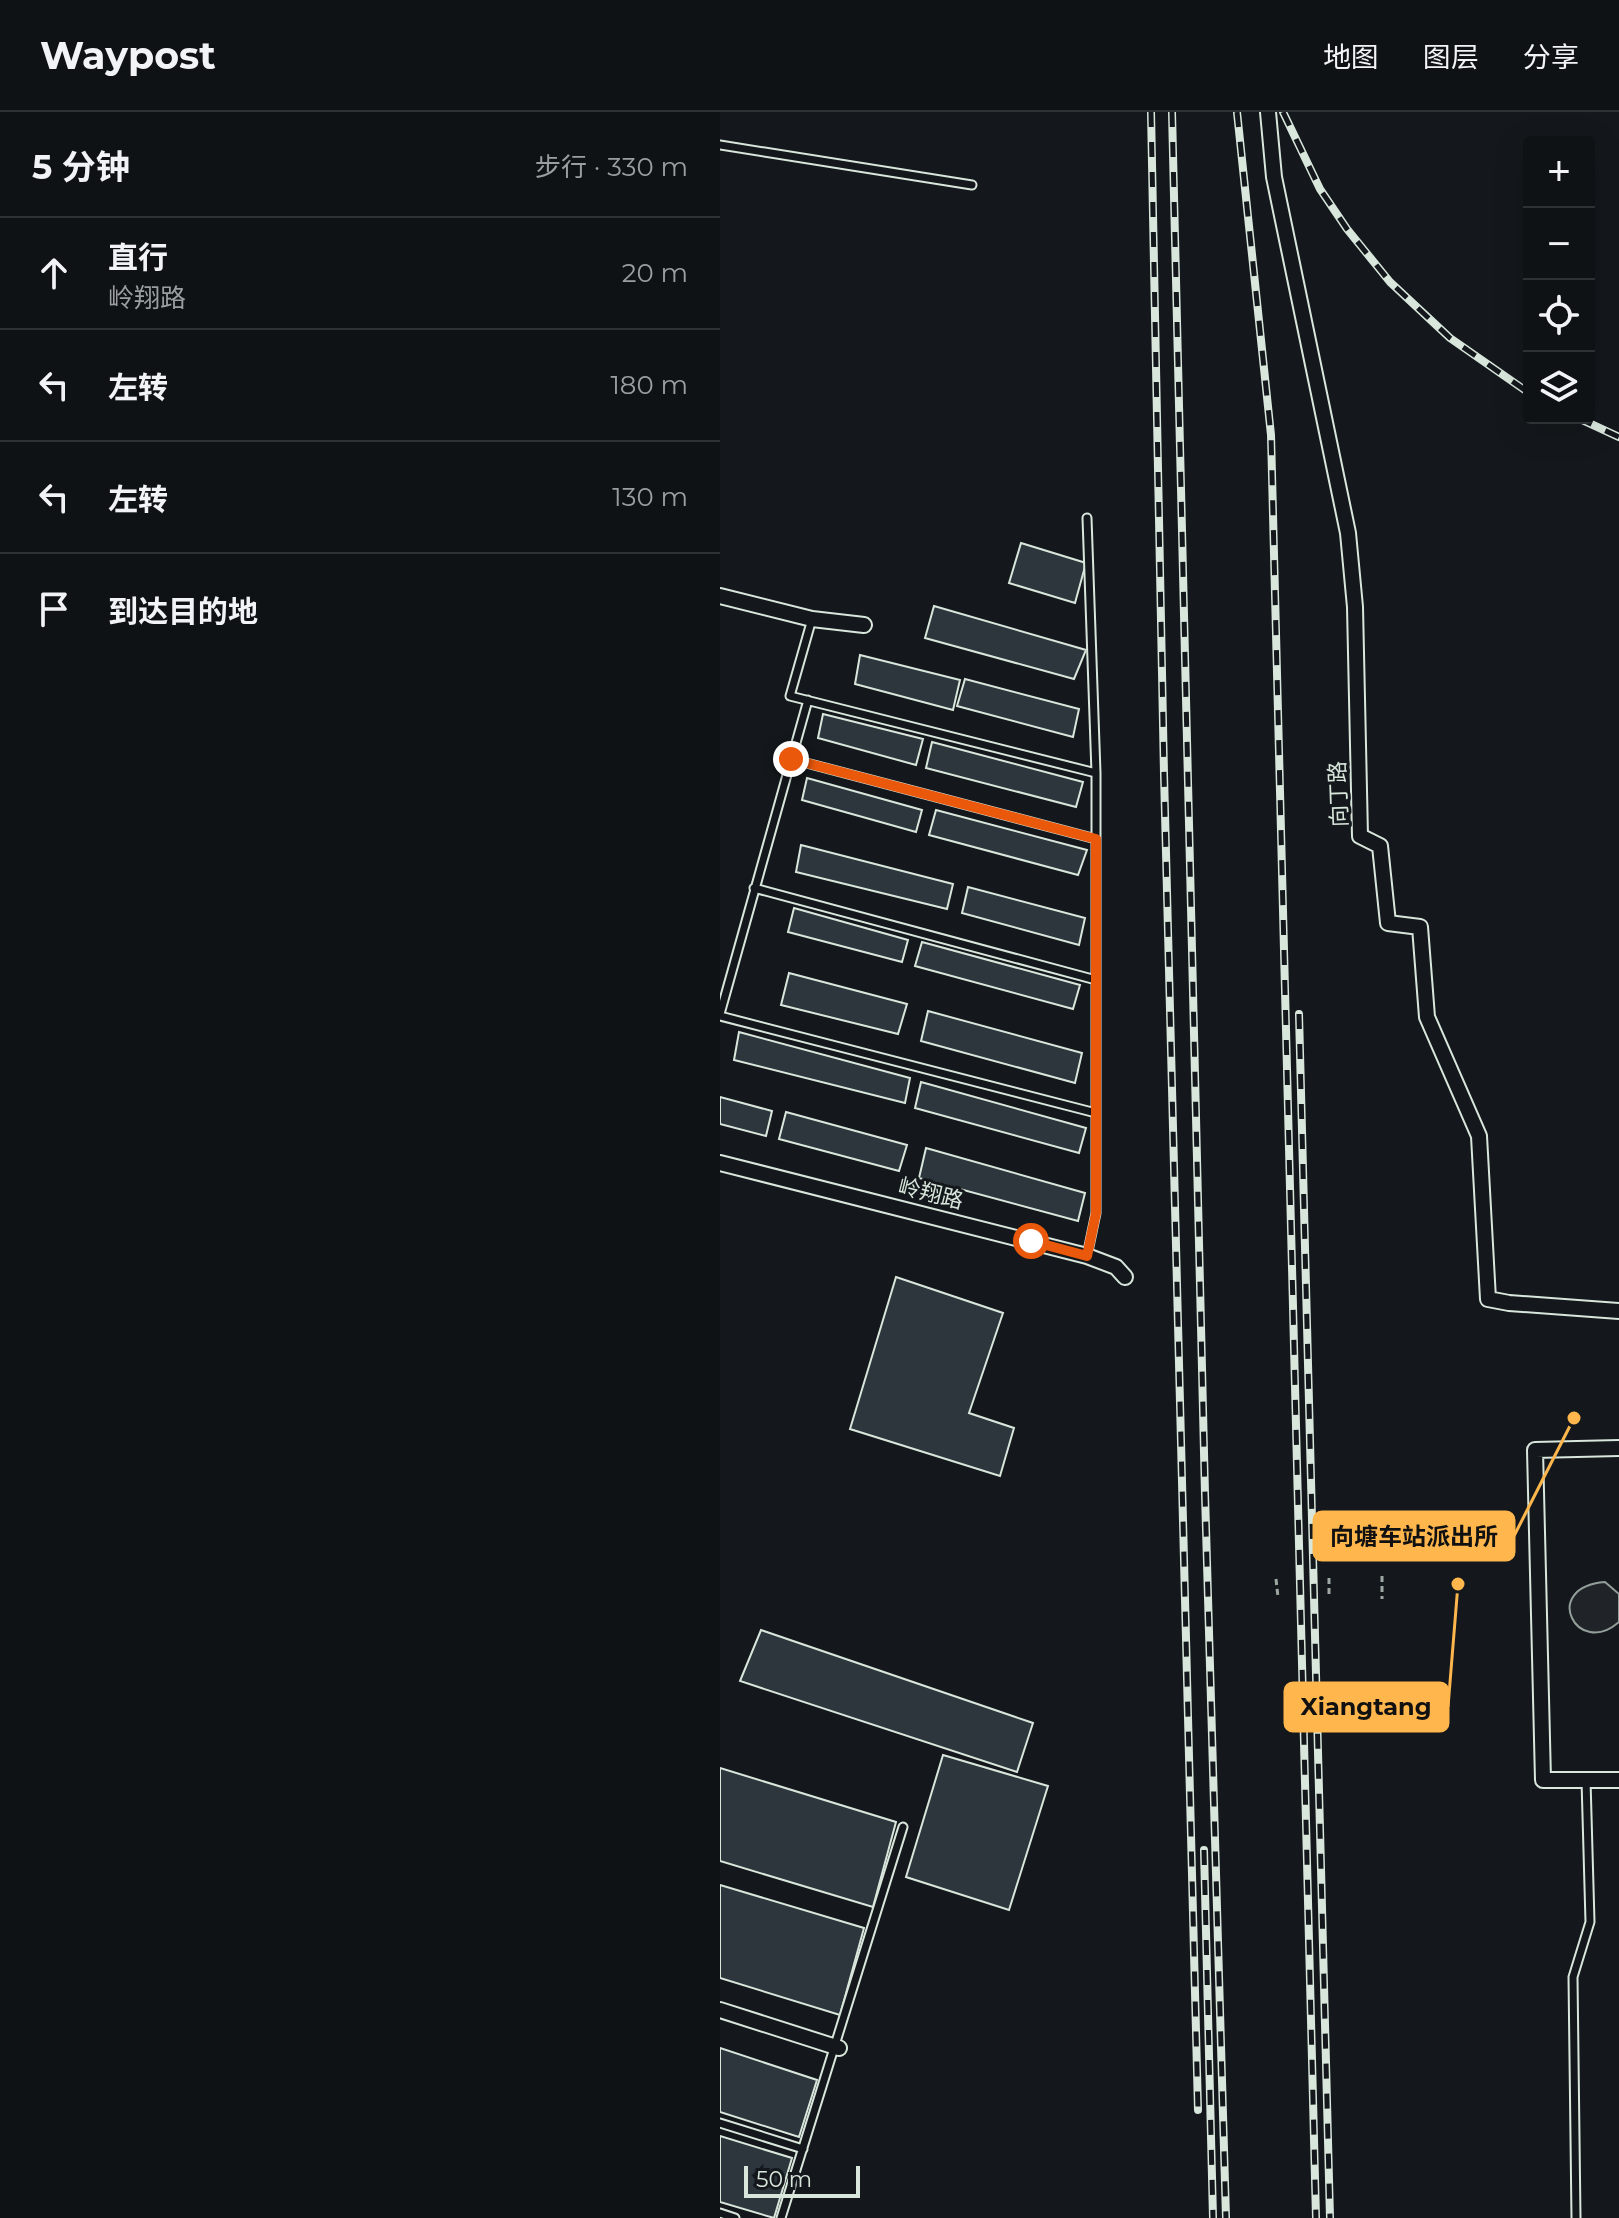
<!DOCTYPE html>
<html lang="zh">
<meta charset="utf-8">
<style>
body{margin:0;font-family:Montserrat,"Noto Sans SC",sans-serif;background:#181b1e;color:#f1f3f6}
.controls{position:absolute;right:24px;top:24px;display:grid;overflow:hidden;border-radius:8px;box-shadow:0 8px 32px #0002}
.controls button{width:72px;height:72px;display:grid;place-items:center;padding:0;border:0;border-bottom:2px solid #2f3234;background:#0f1215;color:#f1f3f6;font:40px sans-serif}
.scale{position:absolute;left:24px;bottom:20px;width:116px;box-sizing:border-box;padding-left:8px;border:4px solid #d8e6dc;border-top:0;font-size:22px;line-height:28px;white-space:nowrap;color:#d8e6dc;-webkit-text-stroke:6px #14181c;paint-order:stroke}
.stop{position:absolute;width:24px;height:24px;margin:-18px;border:6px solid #ea580c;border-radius:50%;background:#fff}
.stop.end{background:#ea580c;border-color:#fff;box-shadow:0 2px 8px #0008}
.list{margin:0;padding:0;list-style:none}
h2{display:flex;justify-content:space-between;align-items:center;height:104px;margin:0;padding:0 32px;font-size:34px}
h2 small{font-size:26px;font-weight:400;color:#9b9ea0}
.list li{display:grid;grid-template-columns:52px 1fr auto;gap:24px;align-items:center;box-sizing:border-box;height:112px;padding:0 32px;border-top:2px solid #2f3234}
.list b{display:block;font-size:30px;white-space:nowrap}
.list p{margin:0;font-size:26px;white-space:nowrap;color:#9b9ea0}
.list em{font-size:26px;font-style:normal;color:#9b9ea0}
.icon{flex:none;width:44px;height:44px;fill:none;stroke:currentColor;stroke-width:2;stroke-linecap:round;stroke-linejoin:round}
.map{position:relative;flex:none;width:899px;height:2106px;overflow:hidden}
header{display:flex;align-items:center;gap:48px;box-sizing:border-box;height:112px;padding:0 40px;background:#0f1215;border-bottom:2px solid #2f3234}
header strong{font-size:38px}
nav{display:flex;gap:44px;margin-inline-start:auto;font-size:28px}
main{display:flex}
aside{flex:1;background:#0f1215}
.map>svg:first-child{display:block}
</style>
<header>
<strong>Waypost</strong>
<nav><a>地图</a><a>图层</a><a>分享</a></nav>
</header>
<main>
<aside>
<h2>5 分钟<small>步行 · 330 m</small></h2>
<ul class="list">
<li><svg class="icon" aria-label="ahead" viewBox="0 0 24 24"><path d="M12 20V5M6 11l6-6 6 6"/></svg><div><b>直行</b><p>岭翔路</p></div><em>20 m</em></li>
<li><svg class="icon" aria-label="left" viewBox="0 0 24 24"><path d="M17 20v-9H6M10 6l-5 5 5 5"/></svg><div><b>左转</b></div><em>180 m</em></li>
<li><svg class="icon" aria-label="left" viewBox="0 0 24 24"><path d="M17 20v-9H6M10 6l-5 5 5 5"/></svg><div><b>左转</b></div><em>130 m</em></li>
<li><svg class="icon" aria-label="arrive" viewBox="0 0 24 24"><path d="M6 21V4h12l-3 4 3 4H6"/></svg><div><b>到达目的地</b></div></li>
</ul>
</aside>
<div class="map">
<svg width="899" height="2106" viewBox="0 0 899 2106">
<rect width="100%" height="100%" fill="#14181c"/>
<!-- green -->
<path fill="#202428" stroke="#939e99" stroke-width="2" d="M 885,1470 L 899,1482 L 899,1510 C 857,1547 820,1475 885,1470 Z"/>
<!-- building -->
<path fill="#2c363c" stroke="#d8e6dc" stroke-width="2" d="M 301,431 L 366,451 L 355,491 L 289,471 Z
M 214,494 L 366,538 L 354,567 L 205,526 Z
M 140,543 L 240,568 L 233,598 L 135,572 Z
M 245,567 L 359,597 L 353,625 L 237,594 Z
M 103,602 L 203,627 L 196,653 L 98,626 Z
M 212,630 L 363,670 L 356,695 L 206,656 Z
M 87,666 L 202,698 L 196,720 L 82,688 Z
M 216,698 L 367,738 L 358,763 L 209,723 Z
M 81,733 L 233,772 L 227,797 L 76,760 Z
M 248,775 L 365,806 L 359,833 L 242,801 Z
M 74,796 L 188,828 L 182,850 L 68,820 Z
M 202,830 L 360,873 L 353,897 L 195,854 Z
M 69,861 L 187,892 L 178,922 L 61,893 Z
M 208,899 L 362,941 L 355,971 L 201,929 Z
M 19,920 L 190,966 L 185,991 L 14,948 Z
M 201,970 L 366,1016 L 359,1041 L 195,996 Z
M 0,985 L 52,999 L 46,1024 L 0,1012 Z
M 66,1000 L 187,1033 L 179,1059 L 59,1027 Z
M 206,1036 L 365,1081 L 358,1109 L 199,1066 Z
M 176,1165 L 283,1201 L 249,1301 L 294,1316 L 280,1364 L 130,1317 Z
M 41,1518 L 313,1611 L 297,1660 L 20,1569 Z
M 223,1643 L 328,1674 L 289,1798 L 186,1765 Z
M 0,1656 L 176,1710 L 153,1795 L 0,1749 Z
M 0,1773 L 144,1816 L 120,1903 L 0,1866 Z
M 0,1936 L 97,1968 L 79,2025 L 0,2000 Z
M 0,2024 L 72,2046 L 54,2106 L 0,2090 Z"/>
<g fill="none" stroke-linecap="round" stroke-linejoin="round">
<defs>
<path id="service" d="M 0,33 L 252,73
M 92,507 L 70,584 L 376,661
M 71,647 L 376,727
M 34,776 L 376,868
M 0,902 L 88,588
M 0,904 L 376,1001
M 367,1144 L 376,1101 L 376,661 L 367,406
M 0,2011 L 83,2037
M 0,2101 L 15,2106
M 61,2106 L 183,1715
M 856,2106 L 853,1865 L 870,1810 L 866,1668"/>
<path id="minor" d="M 548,0 L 554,65 L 628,421 L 635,495 L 640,724 L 660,734 L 668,811 L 700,815 L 707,905 L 759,1024 L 768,1187 L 789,1191 L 899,1199
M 0,484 L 92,507 L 144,513
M 0,1051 L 367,1144 L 396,1155 L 405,1165
M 899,1336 L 815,1338 L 823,1668 L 899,1668
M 0,1898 L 119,1936"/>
</defs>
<!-- service casing -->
<use href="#service" stroke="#d8e6dc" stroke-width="11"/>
<!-- minor casing -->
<use href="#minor" stroke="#d8e6dc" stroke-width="18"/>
<!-- path -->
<path stroke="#9da8a2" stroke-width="3" stroke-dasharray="6 4" stroke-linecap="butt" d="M 662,1464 L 662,1487
M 609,1466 L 609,1486
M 556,1467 L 558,1485"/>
<!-- service -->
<use href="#service" stroke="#14181c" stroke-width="7"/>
<!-- minor -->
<use href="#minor" stroke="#14181c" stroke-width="14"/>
<defs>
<path id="rail" d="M 431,0 L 444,662 L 478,1998
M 452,0 L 485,1382 L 506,2106
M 517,0 L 551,323 L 596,2106
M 563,0 L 600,77 L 627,117 L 670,170 L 730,226 L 809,281
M 858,306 L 899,325
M 579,902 L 610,2106
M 484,1738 L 493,2106"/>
</defs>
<!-- rail casing -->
<use href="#rail" stroke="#d8e6dc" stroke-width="8"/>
<!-- rail -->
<use href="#rail" stroke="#14181c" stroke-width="5" stroke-dasharray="15" stroke-linecap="butt"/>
</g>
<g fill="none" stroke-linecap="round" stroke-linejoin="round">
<!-- route -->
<path stroke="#ea580c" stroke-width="10" d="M 71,647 L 376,727 L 376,1101 L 367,1144 L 311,1129"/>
</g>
<g text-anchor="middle" stroke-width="6" stroke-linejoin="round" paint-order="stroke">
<!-- street labels -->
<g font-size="22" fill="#d8e6dc" stroke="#14181c">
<text transform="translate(618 682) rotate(-92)" y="8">向丁路</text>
<text transform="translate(211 1081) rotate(14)" y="8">岭翔路</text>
</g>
</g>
<!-- callouts -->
<path fill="none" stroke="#ffb74d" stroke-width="3" d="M854 1306L794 1424M738 1472L728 1595"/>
<g fill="#ffb74d" stroke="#14181c" stroke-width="3">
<circle cx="854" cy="1306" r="8"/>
<circle cx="738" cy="1472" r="8"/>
</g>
<g fill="#ffb74d" stroke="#ffb74d" stroke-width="3">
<rect x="594" y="1400" width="200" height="48" rx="8"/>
<rect x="565" y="1571" width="163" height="48" rx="8"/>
</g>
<g font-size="24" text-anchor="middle" font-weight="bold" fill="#111">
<text x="694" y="1433">向塘车站派出所</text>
<text x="646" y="1603">Xiangtang</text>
</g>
</svg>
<div class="controls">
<button>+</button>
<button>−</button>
<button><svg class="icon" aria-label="locate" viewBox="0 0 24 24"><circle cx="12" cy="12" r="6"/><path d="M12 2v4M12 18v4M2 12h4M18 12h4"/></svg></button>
<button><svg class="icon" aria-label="layers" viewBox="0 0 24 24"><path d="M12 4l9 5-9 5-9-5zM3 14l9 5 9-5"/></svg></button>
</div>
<div class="scale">50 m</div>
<div class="stop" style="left:311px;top:1129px"></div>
<div class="stop end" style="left:71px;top:647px"></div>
</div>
</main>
